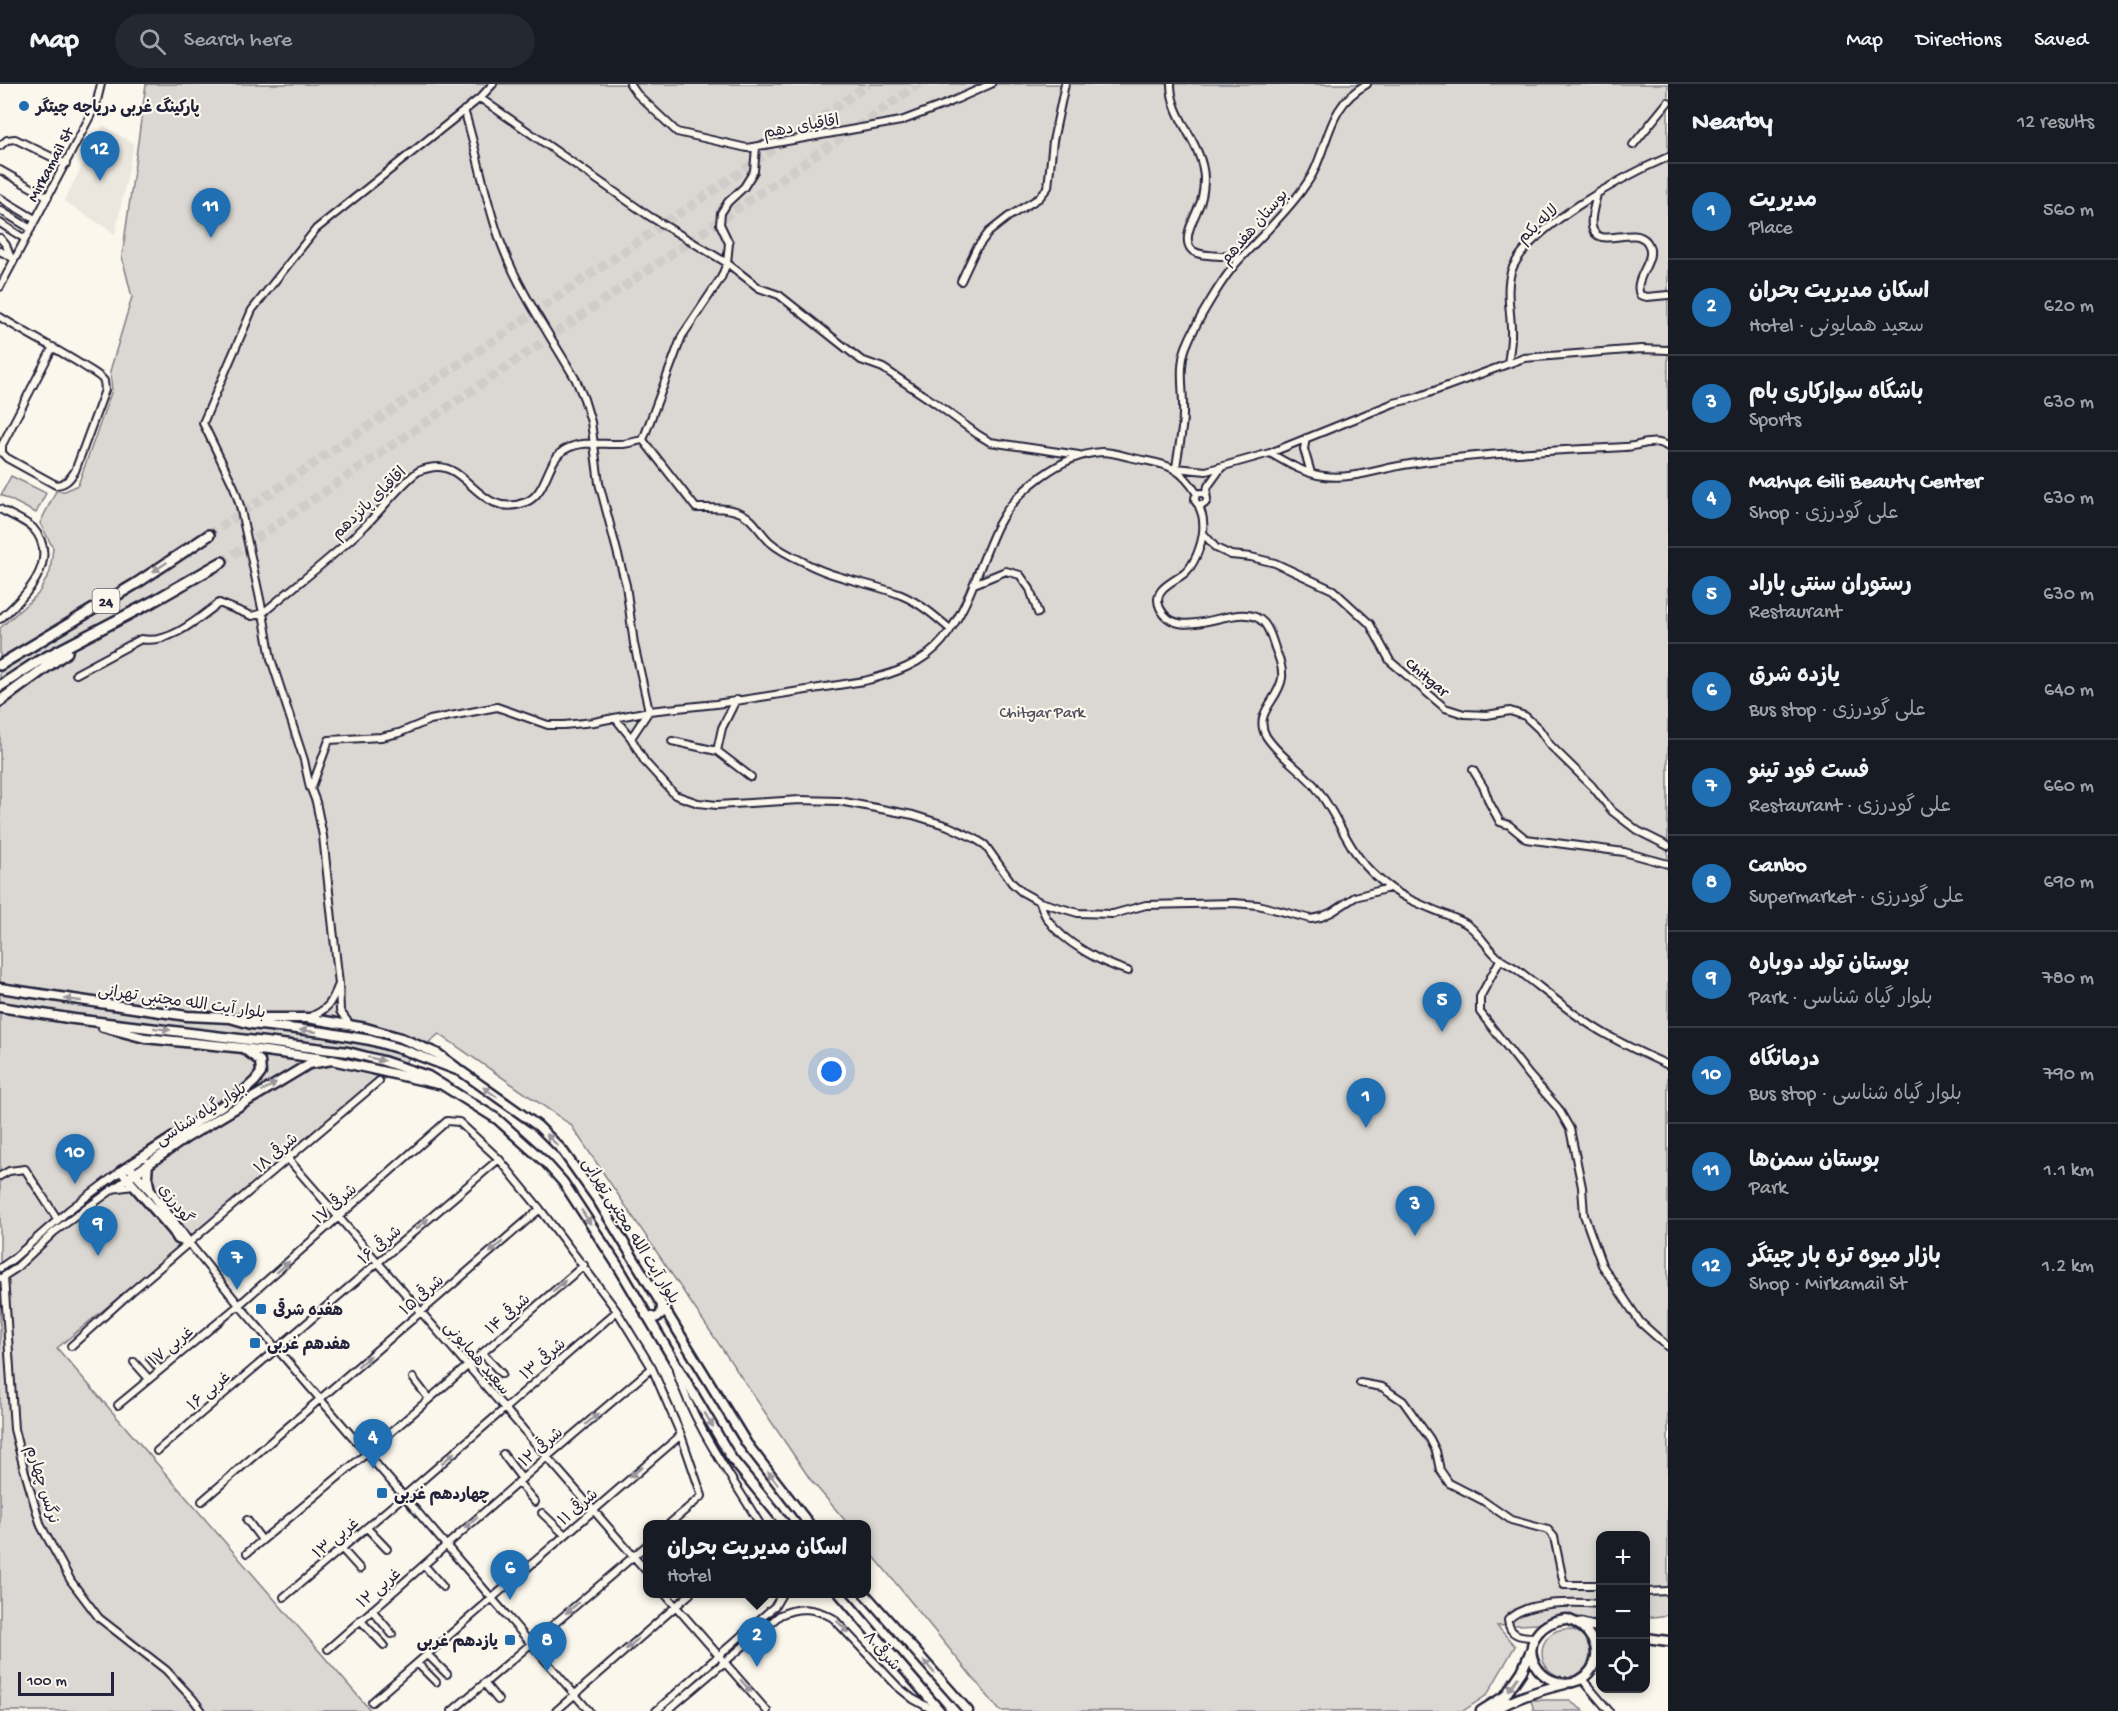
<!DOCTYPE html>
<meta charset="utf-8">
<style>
body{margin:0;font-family:"Gochi Hand","Playpen Sans Arabic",sans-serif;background:#242831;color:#f1f3f6}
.controls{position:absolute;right:18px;bottom:18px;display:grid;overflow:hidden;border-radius:12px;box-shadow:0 3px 9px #0003}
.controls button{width:54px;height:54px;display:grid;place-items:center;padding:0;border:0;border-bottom:2px solid #363941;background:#171b24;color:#f1f3f6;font:30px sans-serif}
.scale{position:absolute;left:18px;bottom:15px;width:96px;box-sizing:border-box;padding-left:6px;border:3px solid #22223b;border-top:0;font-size:16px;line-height:21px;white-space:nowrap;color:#22223b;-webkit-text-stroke:4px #fbf7ec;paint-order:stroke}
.you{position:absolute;left:832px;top:988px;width:21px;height:21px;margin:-15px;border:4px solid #fff;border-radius:50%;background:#1a73e8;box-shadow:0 0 0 9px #1a73e833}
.badge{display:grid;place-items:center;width:39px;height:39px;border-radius:50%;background:#1f6fb2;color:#fff;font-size:20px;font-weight:700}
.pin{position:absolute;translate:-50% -50px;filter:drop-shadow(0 2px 3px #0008)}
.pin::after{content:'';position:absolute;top:32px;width:21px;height:18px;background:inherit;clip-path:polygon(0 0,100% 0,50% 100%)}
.popup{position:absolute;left:643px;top:1436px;width:228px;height:78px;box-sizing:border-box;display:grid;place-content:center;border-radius:12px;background:#171b24;filter:drop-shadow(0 2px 4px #0005);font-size:20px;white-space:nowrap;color:#9ea1a6}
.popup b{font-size:22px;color:#f1f3f6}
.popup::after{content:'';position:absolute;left:50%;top:100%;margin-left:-12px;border:12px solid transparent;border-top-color:#171b24}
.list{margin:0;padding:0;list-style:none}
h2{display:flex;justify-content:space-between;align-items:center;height:78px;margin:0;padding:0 24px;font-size:26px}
h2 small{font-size:20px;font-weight:400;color:#9ea1a6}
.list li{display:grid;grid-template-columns:39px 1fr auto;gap:18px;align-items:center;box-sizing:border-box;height:96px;padding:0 24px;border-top:2px solid #363941}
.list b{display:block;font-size:22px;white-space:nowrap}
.list p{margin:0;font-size:20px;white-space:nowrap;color:#9ea1a6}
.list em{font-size:20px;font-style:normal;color:#9ea1a6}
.icon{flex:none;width:33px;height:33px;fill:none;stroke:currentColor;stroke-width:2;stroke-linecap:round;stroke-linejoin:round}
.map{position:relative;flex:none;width:1668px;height:1627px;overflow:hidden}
header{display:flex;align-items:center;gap:36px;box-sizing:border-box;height:84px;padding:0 30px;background:#171b24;border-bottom:2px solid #363941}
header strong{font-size:28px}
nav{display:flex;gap:33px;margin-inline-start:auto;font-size:21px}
.search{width:420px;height:54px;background:#242831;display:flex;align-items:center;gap:15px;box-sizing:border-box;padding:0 21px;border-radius:33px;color:#9ea1a6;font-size:22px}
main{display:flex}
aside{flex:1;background:#171b24}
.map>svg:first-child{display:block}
</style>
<header>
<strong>Map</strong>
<div class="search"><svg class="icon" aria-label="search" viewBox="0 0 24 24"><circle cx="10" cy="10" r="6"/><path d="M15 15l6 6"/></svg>Search here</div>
<nav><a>Map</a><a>Directions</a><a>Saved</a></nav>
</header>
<main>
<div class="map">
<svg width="1668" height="1627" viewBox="0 0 1668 1627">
<rect width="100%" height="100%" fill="#fbf7ec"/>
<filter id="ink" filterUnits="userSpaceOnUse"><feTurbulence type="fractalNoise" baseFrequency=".0167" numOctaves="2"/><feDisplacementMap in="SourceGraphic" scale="12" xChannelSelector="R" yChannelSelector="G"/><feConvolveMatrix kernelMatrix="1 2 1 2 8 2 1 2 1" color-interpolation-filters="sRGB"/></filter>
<g filter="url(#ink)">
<!-- built -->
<path fill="#ebe7df" d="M 103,41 L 134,60 L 115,150 L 64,117 Z"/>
<!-- green -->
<path fill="#dbd8d3" stroke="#7e7d87" stroke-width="1.5" d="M 146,0 L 1668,0 L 1668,1531 L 1646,1534 L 1646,1452 L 1600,1452 L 1600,1537 L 1497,1542 L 1515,1562 L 1487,1611 L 1463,1627 L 1000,1627 L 867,1464 L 867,1440 L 848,1440 L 810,1395 L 571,1041 L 439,950 L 57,1264 L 371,1627 L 0,1627 L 0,544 L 38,510 L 50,488 L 53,464 L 40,439 L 56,407 L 65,407 L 78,401 L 112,306 L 110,287 L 132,213 L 122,173 Z
M 11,392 L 46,409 L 36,429 L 1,411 Z
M1542 1569a24 24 0 1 1 48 0a24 24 0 1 1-48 0Z
M 1531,1616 L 1568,1616 L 1584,1627 L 1534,1627 Z"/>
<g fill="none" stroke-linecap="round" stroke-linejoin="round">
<!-- highway-tunnel -->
<path stroke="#d0ccc9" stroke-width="9" stroke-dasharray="9 4.5" stroke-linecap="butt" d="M 209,451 L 869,0
M 222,478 L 919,0"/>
<defs>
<path id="minor" d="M 630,0 L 637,10 L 677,48 L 747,64 L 901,37 L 946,20 L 991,0
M 1171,0 C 1171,35 1203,59 1204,94 C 1204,102 1203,110 1201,117 C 1197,130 1181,153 1191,165 C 1199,175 1226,169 1239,175
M 480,14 L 649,132 L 727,179 L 759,204 L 779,211 L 861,276 L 883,284 L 935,319 L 977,350 L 990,358 L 1079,371
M 464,26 C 478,70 485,116 501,159 C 519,207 550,251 576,296 L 584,315 L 591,338 L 599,399 L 626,501 L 634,560 L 649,627 L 631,654 L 615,634
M 1633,61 L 1668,18
M 0,62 L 7,56 L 15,55 L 66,80
M 0,86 L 48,113
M 1597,110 C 1595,120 1590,133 1592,143 C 1598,167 1634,140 1647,158 C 1659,176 1632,193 1640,211 L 1647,213 L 1668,211
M 0,114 L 35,135
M 0,126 L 31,145
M 0,139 L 25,155
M 0,154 L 6,161 L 10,172
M 0,167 L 11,173
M 961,197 L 976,165 L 989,148 L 1008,133 L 1039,114 L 1048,103 L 1053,57 L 1065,0
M 0,203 L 96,21 L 101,0
M 0,233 C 27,250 55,264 82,281 C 89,286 99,290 104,297 L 105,306 L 75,387 C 70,395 66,400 56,401 L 7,374 L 2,369 L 2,361 L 53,263
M 1668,266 L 1641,265 L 1524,274 L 1415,314 L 1394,319 L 1270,369 C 1287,379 1305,390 1324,392 C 1353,396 1381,384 1410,380 C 1480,369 1553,367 1624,363 C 1638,363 1655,353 1668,363
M 1508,280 C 1509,271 1511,262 1511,252 C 1512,231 1505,209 1511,188 C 1526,144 1626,91 1668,73
M 1306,354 L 1304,365 L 1311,389
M 643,356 L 696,424 C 710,424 728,423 741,429 C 754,435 760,449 770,458 C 779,466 791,472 802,477 C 833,495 869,498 901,511 C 920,519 935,532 950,545
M 1270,369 L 1206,387 L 1176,384 C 1178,366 1183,348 1183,330 C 1184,308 1178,284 1186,263 C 1195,240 1224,191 1241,174 C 1262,151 1284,131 1302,106 C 1306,100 1311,94 1314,87 C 1330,53 1330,20 1367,0
M1195 415a6 6 0 1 1 12 0a6 6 0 1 1-12 0Z
M 1206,411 L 1208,402 L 1221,384
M 1198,420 C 1200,425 1203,431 1203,437 C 1205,452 1197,477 1186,488 C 1175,498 1151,504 1160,524 C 1180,564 1240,512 1264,539 C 1270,546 1272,555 1275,564 C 1279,574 1283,584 1282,594 C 1279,616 1253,629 1266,652 C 1278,671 1299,684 1314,701 C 1343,737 1347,773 1388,802 C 1406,816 1428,823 1449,832 C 1455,835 1464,837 1469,842 C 1481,851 1488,866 1500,875 C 1506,880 1513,882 1519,887 C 1548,909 1575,933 1607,951 C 1627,962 1648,972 1668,981
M 0,425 C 10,431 24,436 33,444 C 62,477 24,514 0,535
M 1203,449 L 1216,464 L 1231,471 L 1251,473 L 1275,479 L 1333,506 L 1370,540 L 1390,577 L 1445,624 L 1464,630 L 1487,631 L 1510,627 L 1525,632 L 1539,645 L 1550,661 L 1592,702 L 1612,727 L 1638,747 L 1668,762
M 974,500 L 1006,487 L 1020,491 L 1030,505 L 1038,529
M 76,590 L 141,555 C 169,561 198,535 219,519 L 252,532 L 263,529 C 297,500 333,473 364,443 C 379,429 404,396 419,387 C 423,385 433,383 437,383 C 469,382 482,436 526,418 C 548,409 546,375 566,365 C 584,356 602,361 621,360 C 628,360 636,357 643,356 L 682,252 L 721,194 L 727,179 L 729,159 L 720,140 L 721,129 L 728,118 L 744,103 L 754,87 L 756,63
M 631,654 L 645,678 L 675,711 L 698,719 L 717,721 L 800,716 L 839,717 L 913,731 L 948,742 L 974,754 L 985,761 L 1012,799 L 1022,808 L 1040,818 L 1078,829 L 1113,830 L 1146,821 L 1234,819 L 1258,821 L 1311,835 L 1321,833 L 1332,828 L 1355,813 L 1389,804
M 672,657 L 717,667 L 751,693
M 717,667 L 722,644 L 736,616
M 1473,686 L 1484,704 L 1489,718 L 1500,738 L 1509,741 L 1526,755 L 1624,768 L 1668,780
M 310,704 L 304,676 L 271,575 L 263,529 L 240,422 L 234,403 L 203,339 L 252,226 L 316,145 L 480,14 L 493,0
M 1040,818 C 1042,824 1044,831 1048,836 C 1064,859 1102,879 1128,887
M 1500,876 L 1480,913 L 1480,928 L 1529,991 L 1558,1024 L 1570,1045 L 1582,1103 L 1584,1131 L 1602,1181 L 1640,1238 L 1668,1263
M 339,900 L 323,752 L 316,718 L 311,705 L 329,656 L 381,653 L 399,649 L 430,636 L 497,623 L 548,641 L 564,641 L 594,638 L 649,627 L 716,620 L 864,597 C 893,590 923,580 943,556 C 970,522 979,480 998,441 C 1016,406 1062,370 1102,368 C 1111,368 1121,371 1129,373 C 1163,381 1178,378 1197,410
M 307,934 C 328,926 331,920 339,900 L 340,927 L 350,941
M 288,1075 L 648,1489
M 0,1092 L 9,1087 L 25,1085 L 58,1136
M 112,1105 L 133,1102
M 189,1159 L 239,1221 L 589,1627
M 0,1184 L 13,1175 L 69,1126 L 121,1087
M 4,1192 L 14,1345 L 24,1385 L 41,1442 L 71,1497 L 99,1534 L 166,1586 L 193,1615 L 202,1627
M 1,1194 L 15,1185 L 54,1148 L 127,1095
M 71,1262 L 131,1208 L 379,997
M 482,1269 L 502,1290
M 150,1274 L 160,1286
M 134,1278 L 149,1295
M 676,1286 C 694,1341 730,1391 760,1440
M 413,1294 L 429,1315
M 1360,1299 L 1382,1303 L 1403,1317 L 1430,1355 L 1436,1367 L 1440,1386 L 1449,1399 L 1482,1416 L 1511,1436 L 1548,1446 L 1554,1453 L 1564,1501 L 1600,1501
M 118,1321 L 239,1221 L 447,1037 L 459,1038 L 499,1075 L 540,1125 L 617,1227 L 652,1284 L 681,1351 L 702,1412 L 669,1440
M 157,1367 L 499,1075
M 503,1370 L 522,1395
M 518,1398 L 535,1418
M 202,1417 L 540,1125
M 542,1429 L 564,1450
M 247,1436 L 262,1456
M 367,1444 L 387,1465
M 342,1465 L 360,1485
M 247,1469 L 367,1369 L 584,1181
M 424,1481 L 443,1503
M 1646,1508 L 1668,1507
M 665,1510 L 767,1627
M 284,1513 L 404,1412 L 617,1227
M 372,1526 L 392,1550
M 360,1536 L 384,1561
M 1535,1553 C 1521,1553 1509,1552 1508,1536 C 1526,1516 1576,1518 1600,1520
M 328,1565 L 547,1373 L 652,1284
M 427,1570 L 447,1590
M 417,1579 L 436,1598
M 1582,1595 L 1609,1627
M 484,1599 L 498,1616
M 372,1618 L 681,1351
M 452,1627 L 648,1460
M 556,1627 L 690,1510
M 656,1627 L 775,1522 L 782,1510
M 667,1627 L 780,1531 C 800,1522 815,1524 833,1534 L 898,1603 L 913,1615 L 935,1627"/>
<path id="major" d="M 0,904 L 187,932 L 230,934 L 251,940 L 324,948 L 370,956 L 404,966 L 462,988 L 538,1042 L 562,1066 L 599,1118 L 747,1360 L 809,1440
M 0,923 L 74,935 L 348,968 L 383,977 L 428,992 L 497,1035 L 546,1079 L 563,1098 L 618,1182 L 732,1375 L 785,1440
M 240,934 L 307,934 L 366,944 L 401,954 L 438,970 L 457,984
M 103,943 L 145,954 L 243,964 L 325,975
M 148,1079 L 147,1092 L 150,1106
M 131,1085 L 150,1106 L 189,1159
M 127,1095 L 186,1054 L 309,980 L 332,976 L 438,1000
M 189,1159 L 178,1155 L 173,1147 L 121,1087 L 243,1008 L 255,997 L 261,989 L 260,977 L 243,964
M 646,1231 L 655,1234 L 661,1231 L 662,1222
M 840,1510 L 940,1627
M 865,1510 L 968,1627
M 1567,1535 C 1588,1542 1605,1565 1591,1586 C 1578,1605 1548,1602 1536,1582 C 1522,1558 1543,1536 1567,1535 Z
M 1581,1539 L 1600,1544
M 1646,1554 L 1668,1557
M 1481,1627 L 1505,1612 L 1522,1587 L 1531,1566
M 1493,1627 C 1516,1613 1539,1606 1565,1600"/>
<path id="highway" d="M 0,581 L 137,499 L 209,451
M 0,602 L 37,578 L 152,518 L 222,478
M 0,617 L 67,568"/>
</defs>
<!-- minor casing -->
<use href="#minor" stroke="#22223b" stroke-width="10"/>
<!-- major casing -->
<use href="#major" stroke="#22223b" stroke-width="13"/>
<!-- highway casing -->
<use href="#highway" stroke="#22223b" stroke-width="14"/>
<!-- minor -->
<use href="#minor" stroke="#fbf7ec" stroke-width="6"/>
<!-- major -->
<use href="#major" stroke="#fbf7ec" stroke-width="8"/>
<!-- highway -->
<use href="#highway" stroke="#fbf7ec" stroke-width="9"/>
</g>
<!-- one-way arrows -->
<defs><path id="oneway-solid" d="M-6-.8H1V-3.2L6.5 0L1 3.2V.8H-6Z" transform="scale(1.5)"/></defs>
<g fill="#99979c">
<use href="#oneway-solid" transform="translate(160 483) rotate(146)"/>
<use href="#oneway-solid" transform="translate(73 916) rotate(-172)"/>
<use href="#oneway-solid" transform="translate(162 945) rotate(7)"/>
<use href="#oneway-solid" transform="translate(308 947) rotate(-174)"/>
<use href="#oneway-solid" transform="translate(376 975) rotate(14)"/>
<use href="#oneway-solid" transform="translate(269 1003) rotate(-32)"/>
<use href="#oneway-solid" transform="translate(490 1008) rotate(-145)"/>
<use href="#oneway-solid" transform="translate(552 1056) rotate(-135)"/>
<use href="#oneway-solid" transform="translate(586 1133) rotate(57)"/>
<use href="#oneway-solid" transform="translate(422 1140) rotate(-40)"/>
<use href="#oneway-solid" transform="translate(496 1163) rotate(139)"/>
<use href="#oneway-solid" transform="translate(283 1183) rotate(-41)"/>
<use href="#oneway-solid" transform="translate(559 1202) rotate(-41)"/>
<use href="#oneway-solid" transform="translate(364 1277) rotate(-41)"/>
<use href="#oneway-solid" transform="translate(592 1335) rotate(-40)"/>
<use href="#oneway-solid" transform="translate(709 1336) rotate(59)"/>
<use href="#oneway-solid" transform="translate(448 1374) rotate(-41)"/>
<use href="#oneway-solid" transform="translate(636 1388) rotate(140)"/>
<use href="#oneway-solid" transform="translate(773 1394) rotate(-127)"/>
<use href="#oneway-solid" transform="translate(471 1439) rotate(139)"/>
<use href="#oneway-solid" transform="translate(572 1524) rotate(140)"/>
<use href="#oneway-solid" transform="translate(843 1543) rotate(45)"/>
<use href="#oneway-solid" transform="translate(632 1560) rotate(139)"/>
<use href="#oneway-solid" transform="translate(929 1583) rotate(-131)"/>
<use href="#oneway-solid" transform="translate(1513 1600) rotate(125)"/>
<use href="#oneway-solid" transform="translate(746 1602) rotate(49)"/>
</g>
</g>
<!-- markers -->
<g fill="#1f6fb2" stroke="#fbf7ec" stroke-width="2">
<circle cx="24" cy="22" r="6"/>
<rect x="255" y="1219" width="12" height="12" rx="3"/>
<rect x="249" y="1253" width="12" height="12" rx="3"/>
<rect x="376" y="1403" width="12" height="12" rx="3"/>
<rect x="504" y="1550" width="12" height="12" rx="3"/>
</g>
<g text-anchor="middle" stroke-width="4.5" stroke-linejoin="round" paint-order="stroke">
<!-- shield labels -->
<rect fill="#fbf7ec" stroke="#636270" stroke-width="1.5" x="92.5" y="505" width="27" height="24" rx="4.5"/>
<g font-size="15" font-weight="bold" fill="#22223b">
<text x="106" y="522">24</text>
</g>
<!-- poi labels -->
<g font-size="16" font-weight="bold" fill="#22223b" stroke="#fbf7ec" text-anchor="start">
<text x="36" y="28">پارکینگ غربی دریاچه چیتگر</text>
<text x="273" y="1231">هفده شرقی</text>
<text x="267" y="1265">هفدهم غربی</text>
<text x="394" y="1415">چهاردهم غربی</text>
<text x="498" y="1562" text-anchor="end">یازدهم غربی</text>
</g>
<!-- street labels -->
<g font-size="16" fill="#22223b" stroke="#fbf7ec">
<text transform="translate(801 41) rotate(-10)" y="6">اقاقیای دهم</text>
<text transform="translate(49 80) rotate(-62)" y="6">Mirkamail St</text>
<text transform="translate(1537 139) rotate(-42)" y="6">لاله یکم</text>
<text transform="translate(1253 142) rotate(-49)" y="6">بوستان هفدهم</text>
<text transform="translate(368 418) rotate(-44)" y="6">اقاقیای پانزدهم</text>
<text transform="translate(1428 592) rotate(40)" y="6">Chitgar</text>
<text transform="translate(182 916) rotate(8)" y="6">بلوار آیت الله مجتبی تهرانی</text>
<text transform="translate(200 1029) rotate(-32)" y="6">بلوار گیاه شناسی</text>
<text transform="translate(275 1068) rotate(-41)" y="6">۱۸ شرقی</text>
<text transform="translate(177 1119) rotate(53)" y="6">گودرزی</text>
<text transform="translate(334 1119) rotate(-41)" y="6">۱۷ شرقی</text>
<text transform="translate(632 1146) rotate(58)" y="6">بلوار آیت الله مجتبی تهرانی</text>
<text transform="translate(379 1160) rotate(-40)" y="6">۱۶ شرقی</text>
<text transform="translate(421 1210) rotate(-41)" y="6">۱۵ شرقی</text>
<text transform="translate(507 1229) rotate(-41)" y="6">۱۴ شرقی</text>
<text transform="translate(170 1261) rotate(-39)" y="6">۱۷ غربی</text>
<text transform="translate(478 1273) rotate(49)" y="6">سعید همایونی</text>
<text transform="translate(542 1274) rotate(-41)" y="6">۱۳ شرقی</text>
<text transform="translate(208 1306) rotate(-41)" y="6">۱۶ غربی</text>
<text transform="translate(540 1362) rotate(-41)" y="6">۱۲ شرقی</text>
<text transform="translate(44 1400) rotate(73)" y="6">نرگس چهارم</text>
<text transform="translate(577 1422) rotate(-41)" y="6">۱۱ شرقی</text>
<text transform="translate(335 1453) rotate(-40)" y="6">۱۳ غربی</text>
<text transform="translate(378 1503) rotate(-41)" y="6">۱۲ غربی</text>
<text transform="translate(883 1566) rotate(48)" y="6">۸ شرقی</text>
</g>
<!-- park labels -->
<g font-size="16" fill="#505061" stroke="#fbf7ec">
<text x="1042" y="633">Chitgar Park</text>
</g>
</g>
</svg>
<div class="controls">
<button>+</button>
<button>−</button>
<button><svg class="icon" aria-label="locate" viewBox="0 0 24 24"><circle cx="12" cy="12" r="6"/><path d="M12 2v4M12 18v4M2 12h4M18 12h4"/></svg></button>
</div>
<div class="scale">100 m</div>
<div class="you"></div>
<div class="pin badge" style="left:1366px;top:1044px">1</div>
<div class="pin badge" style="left:757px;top:1583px">2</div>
<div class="popup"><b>اسکان مدیریت بحران</b>Hotel</div>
<div class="pin badge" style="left:1415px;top:1152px">3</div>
<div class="pin badge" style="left:373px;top:1385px">4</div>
<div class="pin badge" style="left:1442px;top:948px">5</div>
<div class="pin badge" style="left:510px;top:1516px">6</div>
<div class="pin badge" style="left:237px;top:1206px">7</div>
<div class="pin badge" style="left:547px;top:1588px">8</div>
<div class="pin badge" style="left:98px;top:1172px">9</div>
<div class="pin badge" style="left:75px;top:1100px">10</div>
<div class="pin badge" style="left:211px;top:154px">11</div>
<div class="pin badge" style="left:100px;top:97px">12</div>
</div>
<aside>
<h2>Nearby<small>12 results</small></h2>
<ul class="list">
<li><span class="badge">1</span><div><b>مدیریت</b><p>Place</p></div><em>560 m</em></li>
<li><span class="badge">2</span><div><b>اسکان مدیریت بحران</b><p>Hotel · سعید همایونی</p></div><em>620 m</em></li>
<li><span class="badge">3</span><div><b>باشگاه سوارکاری بام</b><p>Sports</p></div><em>630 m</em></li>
<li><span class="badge">4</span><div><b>Mahya Gili Beauty Center</b><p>Shop · علی گودرزی</p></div><em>630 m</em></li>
<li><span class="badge">5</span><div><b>رستوران سنتی باراد</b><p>Restaurant</p></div><em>630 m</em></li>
<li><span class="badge">6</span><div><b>یازده شرق</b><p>Bus stop · علی گودرزی</p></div><em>640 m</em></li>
<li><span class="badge">7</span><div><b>فست فود تینو</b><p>Restaurant · علی گودرزی</p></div><em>660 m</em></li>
<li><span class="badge">8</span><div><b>Canbo</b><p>Supermarket · علی گودرزی</p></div><em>690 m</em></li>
<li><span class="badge">9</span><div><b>بوستان تولد دوباره</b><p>Park · بلوار گیاه شناسی</p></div><em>780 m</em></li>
<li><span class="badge">10</span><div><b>درمانگاه</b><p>Bus stop · بلوار گیاه شناسی</p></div><em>790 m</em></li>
<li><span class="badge">11</span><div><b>بوستان سمن‌ها</b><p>Park</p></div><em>1.1 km</em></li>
<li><span class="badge">12</span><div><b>بازار میوه تره بار چیتگر</b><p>Shop · Mirkamail St</p></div><em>1.2 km</em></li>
</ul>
</aside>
</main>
